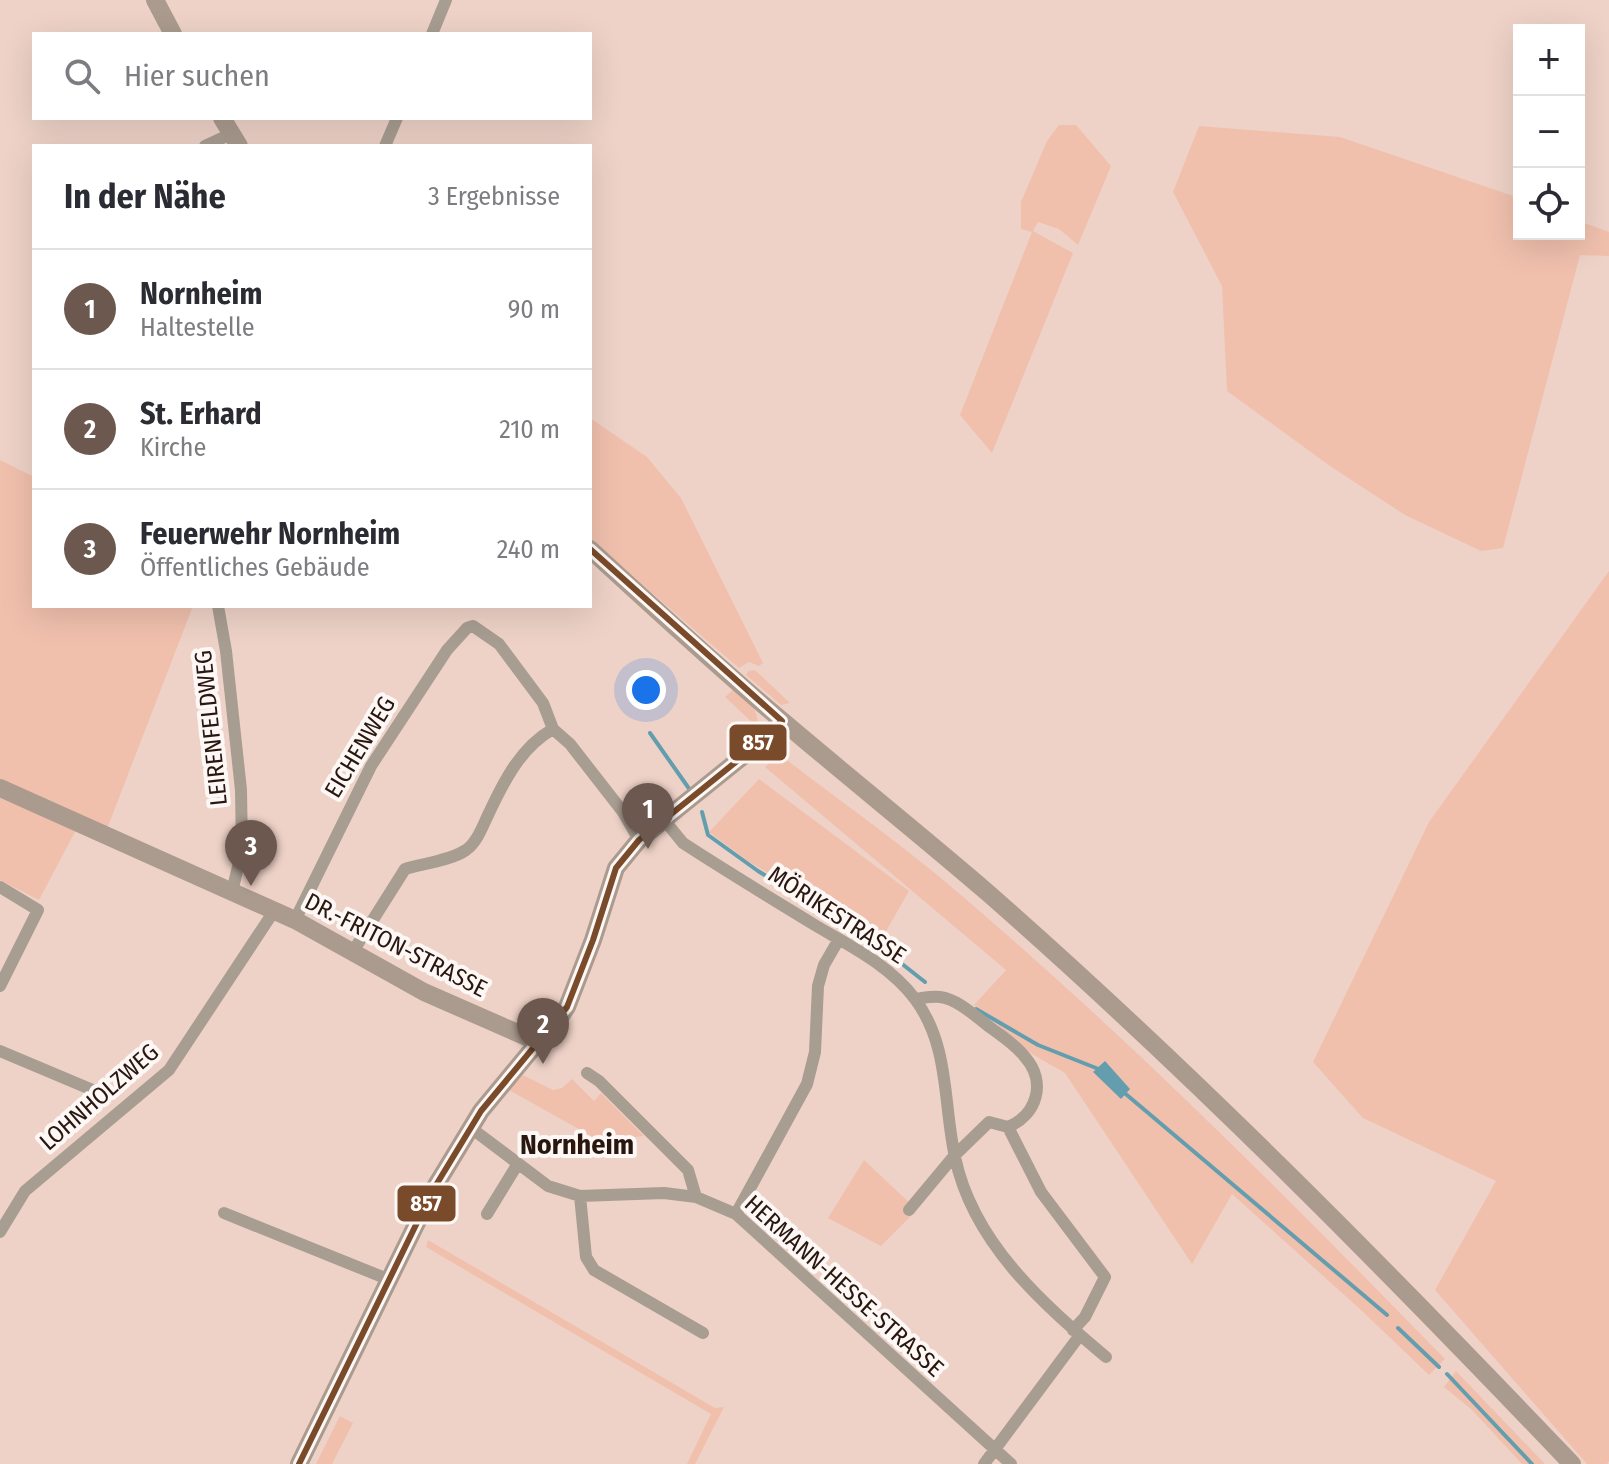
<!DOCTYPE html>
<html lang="de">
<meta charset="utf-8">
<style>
body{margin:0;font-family:"Fira Sans Condensed",sans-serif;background:#f2f2f3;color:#2b2b33}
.controls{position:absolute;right:24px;top:24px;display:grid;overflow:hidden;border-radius:0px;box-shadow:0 8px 32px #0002}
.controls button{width:72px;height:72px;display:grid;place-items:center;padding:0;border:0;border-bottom:2px solid #e1e1e2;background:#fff;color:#2b2b33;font:40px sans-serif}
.you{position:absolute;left:646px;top:690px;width:28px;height:28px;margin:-20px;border:6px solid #fff;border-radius:50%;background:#1a73e8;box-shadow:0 0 0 12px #1a73e833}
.badge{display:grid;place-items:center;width:52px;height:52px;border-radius:50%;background:#6d584f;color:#fff;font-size:26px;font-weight:700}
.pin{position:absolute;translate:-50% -66px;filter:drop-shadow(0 2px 4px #0008)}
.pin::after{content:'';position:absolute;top:42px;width:28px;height:24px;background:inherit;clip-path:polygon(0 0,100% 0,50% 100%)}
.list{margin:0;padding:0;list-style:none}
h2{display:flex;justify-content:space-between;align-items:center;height:104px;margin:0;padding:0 32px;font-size:34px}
h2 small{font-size:26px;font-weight:400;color:#7c7c81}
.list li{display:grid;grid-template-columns:52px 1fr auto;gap:24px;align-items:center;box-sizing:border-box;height:120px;padding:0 32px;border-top:2px solid #e1e1e2}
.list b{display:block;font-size:30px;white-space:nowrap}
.list p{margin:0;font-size:26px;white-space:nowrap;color:#7c7c81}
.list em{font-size:26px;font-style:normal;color:#7c7c81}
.icon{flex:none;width:44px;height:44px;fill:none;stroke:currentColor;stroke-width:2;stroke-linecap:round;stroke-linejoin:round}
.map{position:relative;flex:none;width:1609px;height:1464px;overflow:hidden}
.search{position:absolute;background:#fff;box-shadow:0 8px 32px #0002;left:32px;top:32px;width:560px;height:88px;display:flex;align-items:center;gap:20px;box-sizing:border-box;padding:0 28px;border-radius:0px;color:#7c7c81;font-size:30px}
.panel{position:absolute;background:#fff;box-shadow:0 8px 32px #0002;left:32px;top:144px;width:560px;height:464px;border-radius:0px}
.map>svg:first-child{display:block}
</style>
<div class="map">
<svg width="1609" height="1464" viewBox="0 0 1609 1464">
<rect width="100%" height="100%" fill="#eed2c7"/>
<!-- green -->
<path fill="#f0c0ad" d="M 1059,125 L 1076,125 L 1111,166 L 1078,245 L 1059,229 L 1038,222 L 1033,231 L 1073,253 L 992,453 L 960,415 L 1032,232 L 1021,229 L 1021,202 L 1047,141 Z
M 1199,126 L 1340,137 L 1519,198 L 1519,234 L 1579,234 L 1579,221 L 1609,232 L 1609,256 L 1580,255 L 1503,548 L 1481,551 L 1405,515 L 1330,466 L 1227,391 L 1222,286 L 1173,192 Z
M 590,418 L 647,457 L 681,498 L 763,663 L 759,666 L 749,662 L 739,668 L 590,540 Z
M 0,460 L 34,477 L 34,606 L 193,606 L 107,829 L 0,779 Z
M 1609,571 L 1609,1461 L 1607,1464 L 1587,1464 L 1435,1290 L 1496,1181 L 1363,1118 L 1313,1062 L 1429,822 Z
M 755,670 L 790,703 L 781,705 L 746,675 L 748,671 Z
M 733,690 L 754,707 L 758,721 L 755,725 L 725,697 Z
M 779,754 C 840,801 903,845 961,895 C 1131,1040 1289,1199 1445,1359 L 1429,1375 L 1360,1309 L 1232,1194 L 1192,1264 L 1065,1073 L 1032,1054 L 974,1005 L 1006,970 L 765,767 Z
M 759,779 L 909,891 L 881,940 L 748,861 L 709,832 Z
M 0,798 L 76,830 L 39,900 L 0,880 Z
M 523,1075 L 553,1090 L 562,1088 L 572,1079 L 594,1101 L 601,1093 L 644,1136 L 600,1141 L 509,1090 Z
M 864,1160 L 913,1206 L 913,1214 L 881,1246 L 828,1218 Z
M 428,1240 L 715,1408 L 724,1407 L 695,1464 L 687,1464 L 711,1414 L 426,1247 Z
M 1456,1371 L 1545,1464 L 1522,1464 L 1472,1410 L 1444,1387 Z
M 340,1416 L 353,1423 L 332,1464 L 316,1464 Z"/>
<!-- water -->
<path fill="#649eae" d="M 1105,1061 L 1130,1089 L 1121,1099 L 1093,1072 Z"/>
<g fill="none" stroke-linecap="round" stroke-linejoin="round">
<!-- stream -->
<path stroke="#649eae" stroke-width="4" d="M 650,733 L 690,790
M 702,812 L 708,835 L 758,871 L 878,945 L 925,982
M 976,1009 L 1038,1045 L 1101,1070
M 1121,1090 L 1387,1315
M 1398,1328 L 1439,1367
M 1447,1374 L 1532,1464"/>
<!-- street -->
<path stroke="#a89d91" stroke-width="12" d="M 432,34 L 446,0
M 205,146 L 231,134
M 385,146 L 397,118
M 218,606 L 226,651 L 241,790 L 242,850 L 232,892
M 665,821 L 683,843 C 726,871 769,897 813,924 C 848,945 890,965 915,999 C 950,1046 943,1103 955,1157 C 973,1243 1042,1303 1106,1357
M 0,887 L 38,910 L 0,986
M 295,920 L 371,766 L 447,650 L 467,628 L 473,626 L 499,644 L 543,703 L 553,729 L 570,744 L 623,812 L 639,840
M 352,953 L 405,869 C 422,864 452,860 466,850 C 477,843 483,825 489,813 C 504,781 521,747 553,729
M 0,1051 L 95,1091
M 587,1073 L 599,1081 L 688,1170 L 696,1197 L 736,1214 L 1011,1464
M 1008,1127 L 1041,1192 L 1105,1277 L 1085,1317 L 1073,1330
M 471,1128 L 548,1186 L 580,1196 L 664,1193 L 696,1197
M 580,1196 L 586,1257 L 594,1270 L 703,1333
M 909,1210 L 954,1156 L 989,1122 L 1008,1127 C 1037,1115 1047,1082 1025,1057 C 1015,1044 1000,1035 987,1025 C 974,1015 957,999 940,997 C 932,996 923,998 915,999
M 224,1213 L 390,1280
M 487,1214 L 517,1165
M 736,1214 L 807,1084 L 815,1052 L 818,986 L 824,965 L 839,939
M 0,1232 L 25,1191 L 169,1070 L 274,911
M 984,1464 L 1080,1335"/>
<!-- secondary -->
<path stroke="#aa9b8e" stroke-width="18" d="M 155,0 L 173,34
M 222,118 L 239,146
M 590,549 C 654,608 719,668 786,724 C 853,781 922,836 988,893 C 1193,1073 1384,1267 1572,1464
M 0,788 L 295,920 L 424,992 L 538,1042
M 299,1464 L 433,1190 L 481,1111 L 538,1042 L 556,1023 L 567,1007 L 593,940 L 616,868 L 639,840 L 742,757 L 782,721"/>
<defs>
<path id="bus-1" d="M 299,1464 L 433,1190 L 481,1111 L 567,1007 L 593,940 L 616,868 L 639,840 L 742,757 L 782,721 L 590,549"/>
</defs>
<!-- bus-1 casing -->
<use href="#bus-1" stroke="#fdf7f5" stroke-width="12"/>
<!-- bus-1 -->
<use href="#bus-1" stroke="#7a4b2a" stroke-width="6"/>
</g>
<g text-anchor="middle" stroke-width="8" stroke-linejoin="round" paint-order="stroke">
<!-- street labels -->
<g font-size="24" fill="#28160f" stroke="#fdf7f5">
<text transform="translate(211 728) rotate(-96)" y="8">LEIRENFELDWEG</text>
<text transform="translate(360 747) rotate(-59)" y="8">EICHENWEG</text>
<text transform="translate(837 915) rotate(33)" y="8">MÖRIKESTRASSE</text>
<text transform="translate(396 945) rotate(27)" y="8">DR.-FRITON-STRASSE</text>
<text transform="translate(99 1097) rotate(-41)" y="8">LOHNHOLZWEG</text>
<text transform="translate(844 1286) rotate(42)" y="8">HERMANN-HESSE-STRASSE</text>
</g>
<!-- quarter labels -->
<g font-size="28" font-weight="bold" fill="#28160f" stroke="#fdf7f5">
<text x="577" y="1154">Nornheim</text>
</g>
</g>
<g stroke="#fdf7f5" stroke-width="3">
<rect x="728" y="723" width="60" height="39" rx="8" fill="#7a4b2a"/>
<rect x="396" y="1184" width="61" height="39" rx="8" fill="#7a4b2a"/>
</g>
<g font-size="22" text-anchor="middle" font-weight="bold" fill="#fff">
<text x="758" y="750">857</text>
<text x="426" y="1211">857</text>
</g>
</svg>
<div class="controls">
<button>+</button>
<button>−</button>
<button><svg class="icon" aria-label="locate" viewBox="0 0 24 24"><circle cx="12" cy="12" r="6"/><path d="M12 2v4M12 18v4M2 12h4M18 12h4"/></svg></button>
</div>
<div class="you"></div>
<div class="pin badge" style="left:648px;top:849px">1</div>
<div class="pin badge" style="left:543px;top:1064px">2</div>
<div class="pin badge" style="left:251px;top:886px">3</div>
<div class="search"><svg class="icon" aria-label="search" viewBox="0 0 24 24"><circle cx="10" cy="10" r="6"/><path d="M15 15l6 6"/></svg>Hier suchen</div>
<section class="panel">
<h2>In der Nähe<small>3 Ergebnisse</small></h2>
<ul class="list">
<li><span class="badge">1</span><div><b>Nornheim</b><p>Haltestelle</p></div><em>90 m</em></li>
<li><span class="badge">2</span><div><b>St. Erhard</b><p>Kirche</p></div><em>210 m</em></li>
<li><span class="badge">3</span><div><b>Feuerwehr Nornheim</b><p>Öffentliches Gebäude</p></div><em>240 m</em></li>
</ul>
</section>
</div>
